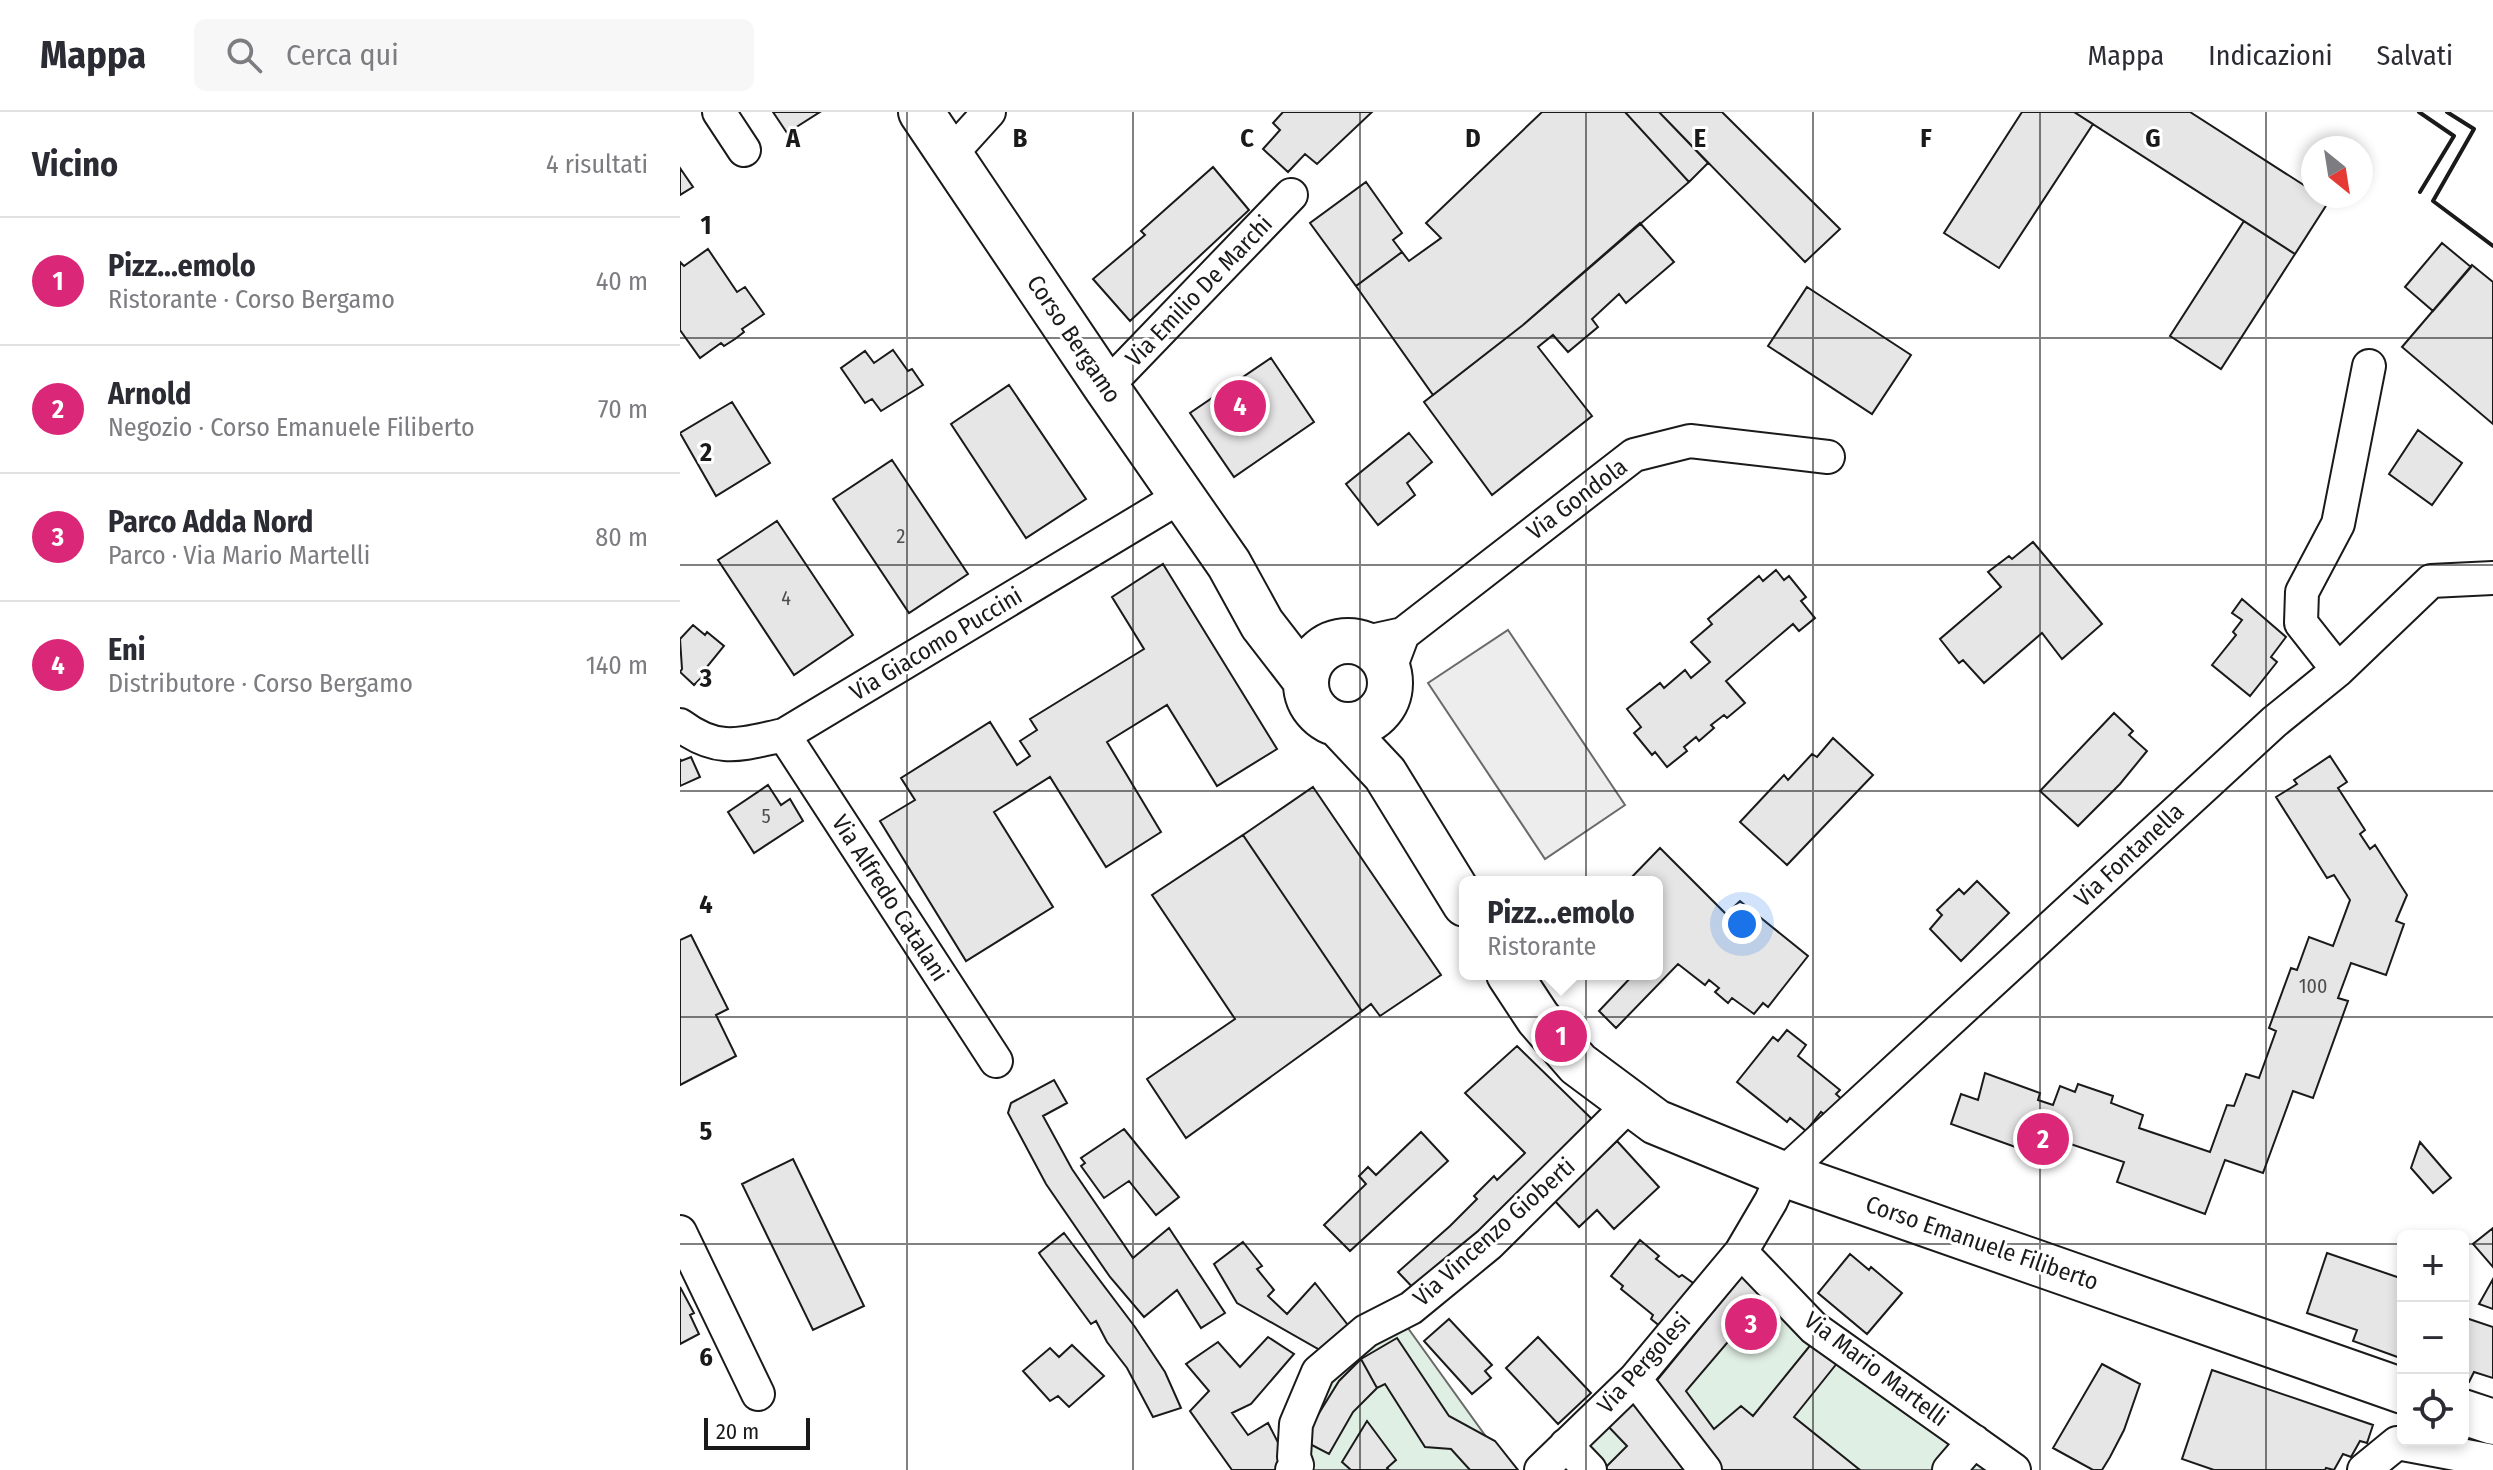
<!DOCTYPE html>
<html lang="it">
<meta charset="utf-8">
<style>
body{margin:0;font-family:"Fira Sans Condensed",sans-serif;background:#f7f7f7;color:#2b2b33}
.controls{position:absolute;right:24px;bottom:24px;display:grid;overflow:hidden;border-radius:12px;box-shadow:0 4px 12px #0003}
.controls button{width:72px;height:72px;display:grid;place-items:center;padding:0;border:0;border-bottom:2px solid #e1e1e2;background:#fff;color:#2b2b33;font:40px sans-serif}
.compass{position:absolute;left:1621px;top:24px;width:72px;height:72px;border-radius:50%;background:#fff;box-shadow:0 4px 12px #0003;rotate:150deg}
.scale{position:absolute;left:24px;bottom:20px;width:106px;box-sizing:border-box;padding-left:8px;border:4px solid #1a1a1a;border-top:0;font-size:22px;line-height:28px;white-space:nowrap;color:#1a1a1a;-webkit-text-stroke:6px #fff;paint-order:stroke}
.you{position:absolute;left:1062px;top:812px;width:28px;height:28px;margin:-20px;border:6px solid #fff;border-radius:50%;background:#1a73e8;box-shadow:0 0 0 12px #1a73e833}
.badge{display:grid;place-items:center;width:52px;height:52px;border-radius:50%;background:#db2777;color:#fff;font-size:26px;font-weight:700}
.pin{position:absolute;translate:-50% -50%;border:4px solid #fff;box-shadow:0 2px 8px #0006}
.popup{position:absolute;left:779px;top:764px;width:204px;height:104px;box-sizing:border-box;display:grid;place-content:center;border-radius:12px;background:#fff;filter:drop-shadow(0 2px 6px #0005);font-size:26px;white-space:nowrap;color:#7c7c81}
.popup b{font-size:30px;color:#2b2b33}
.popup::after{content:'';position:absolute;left:50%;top:100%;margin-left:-16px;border:16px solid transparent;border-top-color:#fff}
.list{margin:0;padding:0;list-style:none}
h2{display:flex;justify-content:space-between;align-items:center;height:104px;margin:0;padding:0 32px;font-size:34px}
h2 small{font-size:26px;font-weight:400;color:#7c7c81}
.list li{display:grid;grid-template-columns:52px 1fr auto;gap:24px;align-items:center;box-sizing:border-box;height:128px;padding:0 32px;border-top:2px solid #e1e1e2}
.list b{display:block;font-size:30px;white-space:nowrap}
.list p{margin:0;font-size:26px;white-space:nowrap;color:#7c7c81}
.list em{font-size:26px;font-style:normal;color:#7c7c81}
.icon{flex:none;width:44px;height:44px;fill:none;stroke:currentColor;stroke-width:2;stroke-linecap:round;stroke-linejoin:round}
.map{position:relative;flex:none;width:1813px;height:1358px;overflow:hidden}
header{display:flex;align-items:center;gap:48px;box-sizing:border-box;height:112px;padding:0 40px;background:#fff;border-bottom:2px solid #e1e1e2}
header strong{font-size:38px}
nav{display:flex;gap:44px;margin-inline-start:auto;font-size:28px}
.search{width:560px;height:72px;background:#f7f7f7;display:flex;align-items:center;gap:20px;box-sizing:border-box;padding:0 28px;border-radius:12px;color:#7c7c81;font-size:30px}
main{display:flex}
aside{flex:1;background:#fff}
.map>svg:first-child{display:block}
</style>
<header>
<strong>Mappa</strong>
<div class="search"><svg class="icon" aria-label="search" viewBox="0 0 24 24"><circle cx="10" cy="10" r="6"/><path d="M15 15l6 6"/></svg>Cerca qui</div>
<nav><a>Mappa</a><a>Indicazioni</a><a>Salvati</a></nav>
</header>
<main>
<aside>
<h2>Vicino<small>4 risultati</small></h2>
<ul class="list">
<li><span class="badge">1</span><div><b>Pizz...emolo</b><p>Ristorante · Corso Bergamo</p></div><em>40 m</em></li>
<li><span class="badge">2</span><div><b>Arnold</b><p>Negozio · Corso Emanuele Filiberto</p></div><em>70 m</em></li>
<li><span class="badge">3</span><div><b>Parco Adda Nord</b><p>Parco · Via Mario Martelli</p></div><em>80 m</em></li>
<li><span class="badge">4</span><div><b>Eni</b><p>Distributore · Corso Bergamo</p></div><em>140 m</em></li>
</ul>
</aside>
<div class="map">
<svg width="1813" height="1358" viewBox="0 0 1813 1358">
<rect width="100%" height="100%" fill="#fff"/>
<!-- green -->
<path fill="#e0efe3" stroke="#6a6a6a" stroke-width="2" d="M 1053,1144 L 1333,1358 L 850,1358 Z
M 720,1205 L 830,1358 L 596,1358 L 649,1271 Z"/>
<!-- parking -->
<path fill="#ededed" stroke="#6a6a6a" stroke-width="2" d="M 828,518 L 945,693 L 865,747 L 748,571 Z"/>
<!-- building -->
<path fill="#e6e6e6" stroke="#1a1a1a" stroke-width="2" d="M 93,0 L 140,0 L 107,21 Z
M 603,0 L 692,0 L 637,52 L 625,42 L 608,60 L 583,37 L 600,18 L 593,11 Z
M 862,0 L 945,0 L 1009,70 L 843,213 L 753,283 L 676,174 L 722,140 L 729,149 L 761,126 L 746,111 Z
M 945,0 L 979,0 L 1028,51 L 1009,70 Z
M 979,0 L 1042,0 L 1160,117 L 1125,150 Z
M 1342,0 L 1394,0 L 1413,12 L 1319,156 L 1264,121 Z
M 1394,0 L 1510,0 L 1633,79 L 1633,84 L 1641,84 L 1649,89 L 1615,142 Z
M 533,55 L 569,98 L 450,209 L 413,167 L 465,123 L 461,119 Z
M 0,56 L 13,75 L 0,83 Z
M 686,70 L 722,121 L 713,128 L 722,140 L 676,174 L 630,111 Z
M 1564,109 L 1615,142 L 1541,257 L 1490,224 Z
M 960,111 L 994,150 L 946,191 L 939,182 L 912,207 L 918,215 L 888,240 L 873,223 L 858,235 L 912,304 L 812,383 L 744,290 L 843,213 Z
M 1762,131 L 1791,155 L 1753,199 L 1725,175 Z
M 28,137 L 57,180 L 65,175 L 84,202 L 62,217 L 64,220 L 55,227 L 44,234 L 41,231 L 20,246 L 0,218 L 0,150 L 4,154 Z
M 1792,153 L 1813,170 L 1813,312 L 1722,235 Z
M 1127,175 L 1231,243 L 1192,302 L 1088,234 Z
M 213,238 L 228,259 L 232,257 L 243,273 L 201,299 L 192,287 L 185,291 L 161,256 L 185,239 L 194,251 Z
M 591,246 L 634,310 L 554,365 L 510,301 Z
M 329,273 L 406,387 L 346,426 L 271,312 Z
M 52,290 L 90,351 L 36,384 L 0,321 Z
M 1738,318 L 1782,351 L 1752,393 L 1709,362 Z
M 729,321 L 752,350 L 727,371 L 735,383 L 698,413 L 666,372 Z
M 212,348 L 288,462 L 229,501 L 153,387 Z
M 97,409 L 173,523 L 114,563 L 38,448 Z
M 1353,430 L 1422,512 L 1382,547 L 1362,521 L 1304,571 L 1283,548 L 1279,551 L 1260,527 L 1321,475 L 1308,460 L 1329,444 L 1332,447 Z
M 483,452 L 597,637 L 537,674 L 487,593 L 427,630 L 481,720 L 426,755 L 370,665 L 314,700 L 373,795 L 286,849 L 200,709 L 235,688 L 221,666 L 310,610 L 337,653 L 350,644 L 340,629 L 357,618 L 350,607 L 464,537 L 432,485 Z
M 1096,458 L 1104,468 L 1109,464 L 1126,485 L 1121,489 L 1135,506 L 1119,519 L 1113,512 L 1046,569 L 1065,591 L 1047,606 L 1044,603 L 1031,613 L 1034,616 L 1019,629 L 1016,625 L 1004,635 L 1007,639 L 987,655 L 975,640 L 972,643 L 954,621 L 961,615 L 947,597 L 980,571 L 984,576 L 1005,558 L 1011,566 L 1030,550 L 1011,530 L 1032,512 L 1028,507 L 1079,464 L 1083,469 Z
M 1562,487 L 1606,525 L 1591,545 L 1597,550 L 1570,584 L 1532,553 L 1556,523 L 1553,520 L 1562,508 L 1552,501 Z
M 13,513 L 25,523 L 27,520 L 44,534 L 26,556 L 29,558 L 14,573 L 0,560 L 2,557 L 0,527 Z
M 1434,601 L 1453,619 L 1449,623 L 1467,639 L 1440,672 L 1398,714 L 1360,679 Z
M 1153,626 L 1193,663 L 1107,753 L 1060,710 L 1104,663 L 1108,668 L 1132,642 L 1137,645 Z
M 1650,644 L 1667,670 L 1658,676 L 1685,718 L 1680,722 L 1690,737 L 1695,733 L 1727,783 L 1716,809 L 1724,812 L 1706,863 L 1671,851 L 1658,886 L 1668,889 L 1633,986 L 1613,979 L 1583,1061 L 1545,1048 L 1525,1102 L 1437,1070 L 1444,1050 L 1364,1023 L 1358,1043 L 1271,1012 L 1281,982 L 1298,988 L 1305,961 L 1360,981 L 1358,988 L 1373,993 L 1380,974 L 1395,980 L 1398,972 L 1433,984 L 1431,991 L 1463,1003 L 1459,1016 L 1530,1040 L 1547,993 L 1554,994 L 1566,962 L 1579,966 L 1596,919 L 1589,916 L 1611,856 L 1617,858 L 1629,825 L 1653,834 L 1670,788 L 1654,763 L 1647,766 L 1596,685 L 1617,672 L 1614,668 Z
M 11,645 L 20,665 L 0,674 L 0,647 L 1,649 Z
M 88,673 L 101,693 L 110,687 L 123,709 L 74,741 L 48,700 Z
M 633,675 L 761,863 L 700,904 L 691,892 L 682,899 L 563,723 Z
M 563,723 L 682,899 L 506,1026 L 467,967 L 555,907 L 472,783 Z
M 980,736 L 1046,802 L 1060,789 L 1128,844 L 1088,895 L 1083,891 L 1074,902 L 1052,886 L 1048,891 L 1035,880 L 1039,876 L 1029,868 L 1025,873 L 998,852 L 936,916 L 919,899 L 954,862 L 977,862 L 977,770 L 947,770 Z
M 1297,769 L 1329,801 L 1281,849 L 1250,817 L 1262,803 L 1257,798 L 1279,777 L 1284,782 Z
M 11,823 L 48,897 L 36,903 L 56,944 L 0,973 L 0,828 Z
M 1107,918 L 1126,933 L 1118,944 L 1160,978 L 1156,982 L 1167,992 L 1153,1009 L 1141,1000 L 1126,1019 L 1110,1006 L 1107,1010 L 1057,970 L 1093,925 L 1098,929 Z
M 837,934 L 917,1012 L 739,1182 L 718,1160 L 770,1114 L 797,1087 L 794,1084 L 814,1064 L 817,1068 L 845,1041 L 785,981 Z
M 374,968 L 387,991 L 363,1004 L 392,1057 L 453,1146 L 489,1116 L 545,1201 L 521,1216 L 497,1178 L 464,1205 L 430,1165 L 366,1072 L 328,1001 L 331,991 Z
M 444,1017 L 499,1085 L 476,1103 L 449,1069 L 424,1086 L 401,1054 L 405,1051 L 401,1046 Z
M 741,1020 L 768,1049 L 670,1139 L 644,1113 L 686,1072 L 679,1064 L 688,1055 L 696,1063 Z
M 937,1029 L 979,1075 L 934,1117 L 917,1098 L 899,1115 L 874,1088 Z
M 1740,1030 L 1771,1066 L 1753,1081 L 1731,1056 Z
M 113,1047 L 184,1194 L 133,1218 L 62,1072 Z
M 1813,1116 L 1813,1155 L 1793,1132 Z
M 384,1121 L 455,1215 L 485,1260 L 501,1296 L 473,1305 L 447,1256 L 427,1230 L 416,1209 L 411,1212 L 361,1144 L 359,1141 Z
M 960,1128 L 979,1144 L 976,1147 L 999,1165 L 1002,1163 L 1020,1176 L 986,1219 L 971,1207 L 973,1203 L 941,1177 L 943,1174 L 931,1164 Z
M 563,1130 L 582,1154 L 577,1157 L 594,1178 L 588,1184 L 607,1202 L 635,1171 L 671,1217 L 640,1238 L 557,1191 L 534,1152 Z
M 1647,1141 L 1723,1167 L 1723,1247 L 1673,1229 L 1677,1218 L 1627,1201 Z
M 1170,1142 L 1189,1158 L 1191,1155 L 1222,1181 L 1187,1222 L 1138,1181 Z
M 1063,1163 L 1088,1183 L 1006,1279 L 1034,1317 L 1061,1294 L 1073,1304 L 1137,1225 L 1162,1245 L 1114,1305 L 1180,1358 L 1035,1358 L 969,1278 Z
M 1813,1167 L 1813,1197 L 1799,1192 Z
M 0,1175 L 14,1201 L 10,1203 L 19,1222 L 0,1232 Z
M 1783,1205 L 1813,1215 L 1813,1266 L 1794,1260 L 1789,1270 L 1783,1268 Z
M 769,1207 L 812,1253 L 805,1259 L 811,1266 L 792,1282 L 744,1229 Z
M 588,1225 L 614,1242 L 571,1292 L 552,1301 L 568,1323 L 588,1311 L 609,1352 L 601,1358 L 552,1358 L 510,1299 L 529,1279 L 506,1252 L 538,1230 L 560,1255 Z
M 858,1225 L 911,1281 L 878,1312 L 826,1256 Z
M 717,1226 L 769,1304 L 815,1329 L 838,1358 L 790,1358 L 771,1337 L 745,1335 L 705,1272 L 697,1276 L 681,1247 Z
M 392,1233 L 424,1264 L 389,1295 L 378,1284 L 370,1289 L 343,1259 L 370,1236 L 379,1245 Z
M 681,1247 L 697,1276 L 673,1300 L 649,1342 L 626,1330 L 636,1306 L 659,1269 Z
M 1422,1252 L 1460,1272 L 1444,1318 L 1430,1345 L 1422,1358 L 1413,1358 L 1373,1336 Z
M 1532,1258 L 1693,1313 L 1687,1331 L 1680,1329 L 1671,1345 L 1663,1342 L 1654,1358 L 1646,1356 L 1645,1358 L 1534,1358 L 1502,1347 Z
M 952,1286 L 1022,1358 L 923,1358 L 947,1334 L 925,1311 Z
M 687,1309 L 716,1348 L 707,1356 L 709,1358 L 671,1358 L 662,1350 Z"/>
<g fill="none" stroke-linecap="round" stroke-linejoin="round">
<defs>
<path id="street" d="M 39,0 L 64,38
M 270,43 L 309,0
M 426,275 L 611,83
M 682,531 L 723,522 L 954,343 L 1010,329 L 1148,345
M 1658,558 L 1621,511 L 1622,480 L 1658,412 L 1689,254
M 709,559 L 723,522
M 0,613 C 39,642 61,632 104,623 L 503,383
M 104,623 L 316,949
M 0,1120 L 78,1282
M 955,1267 L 1025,1358
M 886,1333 L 910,1358
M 612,1358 L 617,1353 L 614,1345 L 616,1312 L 638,1260 L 686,1219 L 731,1196 L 809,1132 L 950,992
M 861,1358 L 955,1267 L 1061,1140
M 1269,1358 L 1294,1329
M 1334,1358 L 1134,1216 L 1061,1140 L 1091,1089 L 1103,1062 L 1594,610 L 1658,558 L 1751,469 L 1813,466
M 1684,1358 L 1717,1331 L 1813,1349"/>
<path id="secondary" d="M 241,0 L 426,275 L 549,452 L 582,512 L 626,569
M626 571a42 42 0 1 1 84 0a42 42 0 1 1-84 0Z
M 658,612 L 705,662 L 785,792
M 829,862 L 858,906 L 898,952 L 976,1010 L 1103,1062 L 1723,1279
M 1783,1300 L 1813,1310"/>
</defs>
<!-- street casing -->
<use href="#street" stroke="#1a1a1a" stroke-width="36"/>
<!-- secondary casing -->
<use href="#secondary" stroke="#1a1a1a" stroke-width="48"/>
<!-- street -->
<use href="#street" stroke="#fff" stroke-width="32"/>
<!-- secondary -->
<use href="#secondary" stroke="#fff" stroke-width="44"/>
<!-- wall -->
<path stroke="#1a1a1a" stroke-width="4" d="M 1739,0 L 1774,24 L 1740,80
M 1767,0 L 1794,17 L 1753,89 L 1813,134"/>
</g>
<!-- grid -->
<path fill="none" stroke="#1a1a1a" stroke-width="2" stroke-opacity="0.55" d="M 227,0 L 227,1358M 453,0 L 453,1358M 680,0 L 680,1358M 906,0 L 906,1358M 1133,0 L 1133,1358M 1360,0 L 1360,1358M 1586,0 L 1586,1358M 0,226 L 1813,226M 0,453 L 1813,453M 0,679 L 1813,679M 0,905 L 1813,905M 0,1132 L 1723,1132M 1783,1132 L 1813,1132"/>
<g text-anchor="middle" stroke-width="6" stroke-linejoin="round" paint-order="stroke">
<!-- number labels -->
<g font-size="20" fill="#4d4d4d">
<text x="221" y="431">2</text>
<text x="106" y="493">4</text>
<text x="86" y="711">5</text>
<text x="1633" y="881">100</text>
</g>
<!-- street labels -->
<g font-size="24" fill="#1a1a1a" stroke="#fff">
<text transform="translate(519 179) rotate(-46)" y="8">Via Emilio De Marchi</text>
<text transform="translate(394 227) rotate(56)" y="8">Corso Bergamo</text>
<text transform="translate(897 387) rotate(-37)" y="8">Via Gondola</text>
<text transform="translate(256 532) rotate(-31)" y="8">Via Giacomo Puccini</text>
<text transform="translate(1449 743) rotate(-43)" y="8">Via Fontanella</text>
<text transform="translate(210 786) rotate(57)" y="8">Via Alfredo Catalani</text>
<text transform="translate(814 1120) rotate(-42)" y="8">Via Vincenzo Gioberti</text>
<text transform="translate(1302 1131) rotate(19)" y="8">Corso Emanuele Filiberto</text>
<text transform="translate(964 1251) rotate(-48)" y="8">Via Pergolesi</text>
<text transform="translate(1196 1257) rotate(37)" y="8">Via Mario Martelli</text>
</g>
</g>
<g font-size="26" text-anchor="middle" font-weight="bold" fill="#1a1a1a" stroke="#fff" stroke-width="6" stroke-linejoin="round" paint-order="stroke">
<text x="113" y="35">A</text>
<text x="340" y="35">B</text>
<text x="567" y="35">C</text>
<text x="793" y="35">D</text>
<text x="1020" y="35">E</text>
<text x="1246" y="35">F</text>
<text x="1473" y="35">G</text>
<text x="26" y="122">1</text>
<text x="26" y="349">2</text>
<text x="26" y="575">3</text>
<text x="26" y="801">4</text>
<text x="26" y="1028">5</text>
<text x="26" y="1254">6</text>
</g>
</svg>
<div class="controls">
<button>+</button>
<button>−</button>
<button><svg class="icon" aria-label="locate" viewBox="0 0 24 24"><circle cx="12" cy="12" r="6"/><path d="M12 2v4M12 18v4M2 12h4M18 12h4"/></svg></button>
</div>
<svg class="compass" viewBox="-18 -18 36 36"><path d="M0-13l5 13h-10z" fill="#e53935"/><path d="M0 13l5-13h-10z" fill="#7c7c81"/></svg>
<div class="scale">20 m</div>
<div class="you"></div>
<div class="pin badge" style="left:881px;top:924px">1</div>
<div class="popup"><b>Pizz...emolo</b>Ristorante</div>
<div class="pin badge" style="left:1363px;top:1027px">2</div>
<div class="pin badge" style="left:1071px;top:1212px">3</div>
<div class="pin badge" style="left:560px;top:294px">4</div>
</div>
</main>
